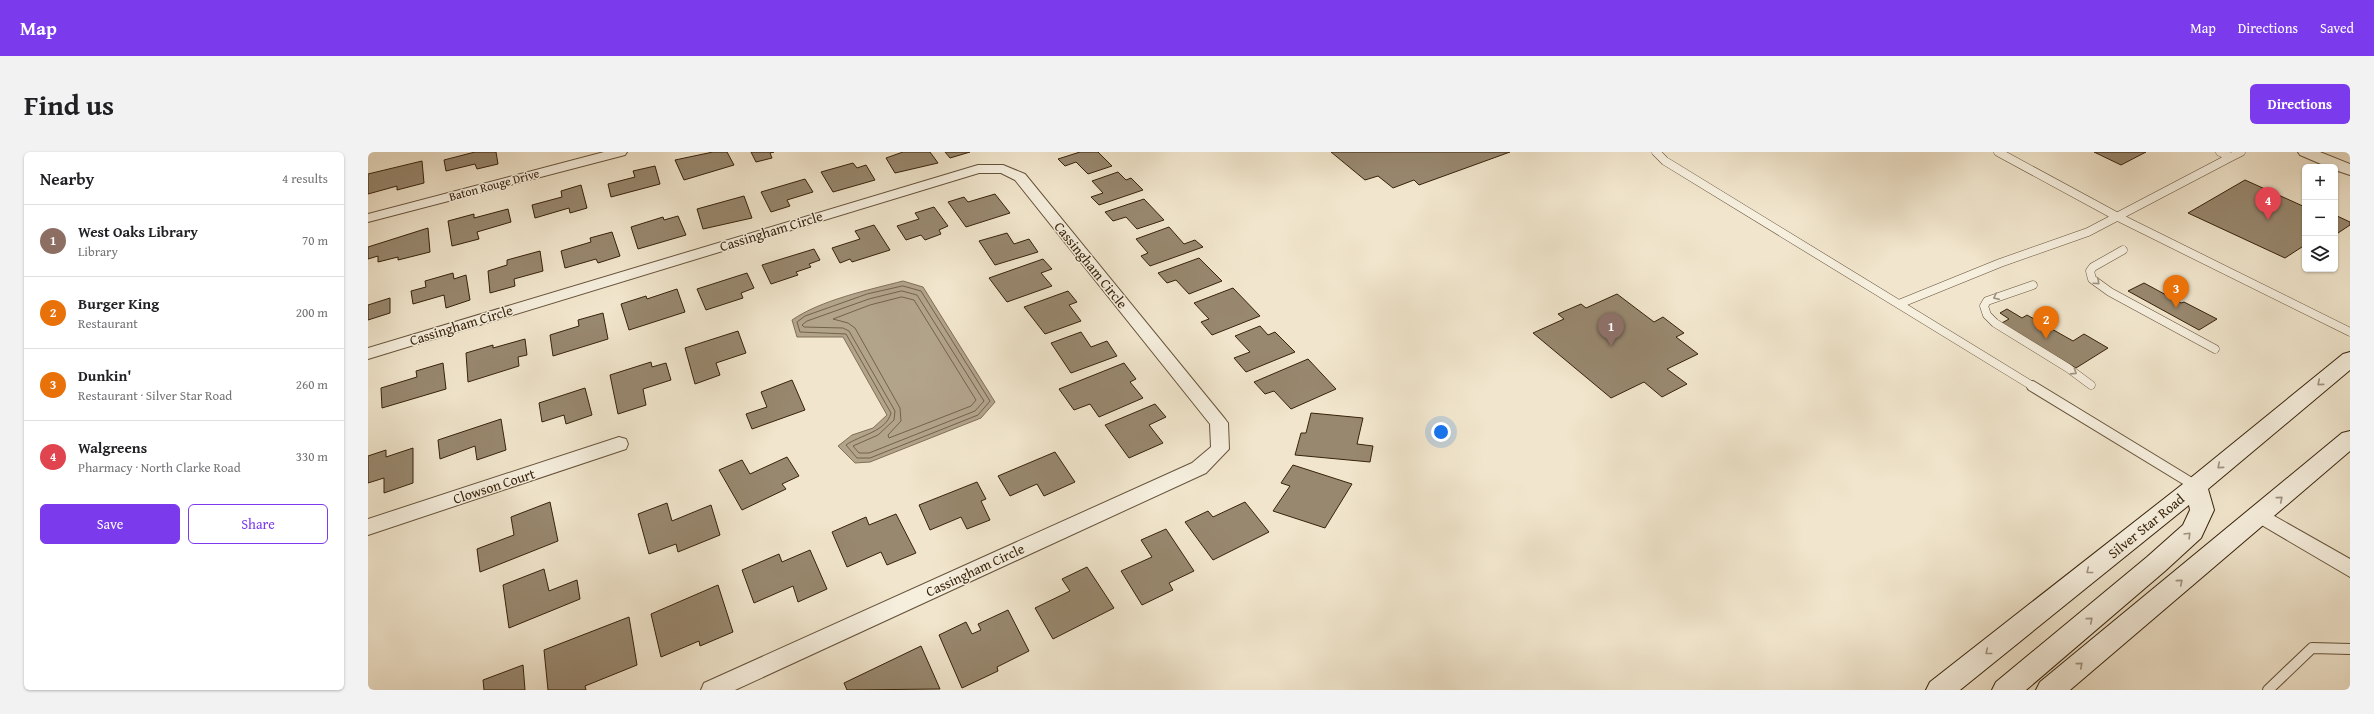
<!DOCTYPE html>
<meta charset="utf-8">
<style>
body{margin:0;font-family:"Gentium Book Plus",serif;background:#f2f2f2;color:#202124}
.controls{position:absolute;right:12px;top:12px;display:grid;overflow:hidden;border-radius:6px;box-shadow:0 1px 3px #0004}
.controls button{width:36px;height:36px;display:grid;place-items:center;padding:0;border:0;border-bottom:1px solid #e0e0e0;background:#fff;color:#202124;font:20px sans-serif}
.you{position:absolute;left:1073px;top:280px;width:14px;height:14px;margin:-10px;border:3px solid #fff;border-radius:50%;background:#1a73e8;box-shadow:0 0 0 6px #1a73e833}
.badge{display:grid;place-items:center;width:26px;height:26px;border-radius:50%;background:#7c3aed;color:#fff;font-size:13px;font-weight:700}
.pin{position:absolute;translate:-50% -33px;filter:drop-shadow(0 1px 2px #0008)}
.pin::after{content:'';position:absolute;top:21px;width:14px;height:12px;background:inherit;clip-path:polygon(0 0,100% 0,50% 100%)}
.list{margin:0;padding:0;list-style:none}
h2{display:flex;justify-content:space-between;align-items:center;height:52px;margin:0;padding:0 16px;font-size:17px}
h2 small{font-size:13px;font-weight:400;color:#757577}
.list li{display:grid;grid-template-columns:26px 1fr auto;gap:12px;align-items:center;box-sizing:border-box;height:72px;padding:0 16px;border-top:1px solid #e0e0e0}
.list b{display:block;font-size:15px;white-space:nowrap}
.list p{margin:0;font-size:13px;white-space:nowrap;color:#757577}
.list em{font-size:13px;font-style:normal;color:#757577}
.actions{display:flex;gap:8px;padding:12px 16px}
.actions a{flex:1;padding:9px 0;border:1px solid #7c3aed;border-radius:6px;text-align:center;font-size:14px;color:#7c3aed}
.actions .main{background:#7c3aed;color:#fff}
.icon{flex:none;width:22px;height:22px;fill:none;stroke:currentColor;stroke-width:2;stroke-linecap:round;stroke-linejoin:round}
.map{position:relative;flex:none;width:1982px;height:538px;overflow:hidden;border-radius:6px}
header{display:flex;align-items:center;gap:24px;box-sizing:border-box;height:56px;padding:0 20px;background:#7c3aed;color:#fff}
header strong{font-size:19px}
nav{display:flex;gap:22px;margin-inline-start:auto;font-size:14px}
.intro{display:flex;align-items:center;justify-content:space-between;box-sizing:border-box;height:96px;padding:0 24px}
h1{margin:0;font-size:28px}
.button{padding:10px 18px;border-radius:6px;background:#7c3aed;color:#fff;font-size:14px;font-weight:700}
main{display:flex;gap:24px;padding:0 24px}
aside{flex:1;background:#fff;border-radius:6px;box-shadow:0 1px 3px #0004}
.map>svg:first-child{display:block}
</style>
<header>
<strong>Map</strong>
<nav><a>Map</a><a>Directions</a><a>Saved</a></nav>
</header>
<div class="intro"><h1>Find us</h1><a class="button">Directions</a></div>
<main>
<aside>
<h2>Nearby<small>4 results</small></h2>
<ul class="list">
<li><span class="badge" style="background:#8d6e63">1</span><div><b>West Oaks Library</b><p>Library</p></div><em>70 m</em></li>
<li><span class="badge" style="background:#e8710a">2</span><div><b>Burger King</b><p>Restaurant</p></div><em>200 m</em></li>
<li><span class="badge" style="background:#e8710a">3</span><div><b>Dunkin'</b><p>Restaurant · Silver Star Road</p></div><em>260 m</em></li>
<li><span class="badge" style="background:#e0444e">4</span><div><b>Walgreens</b><p>Pharmacy · North Clarke Road</p></div><em>330 m</em></li>
</ul>
<div class="actions"><a class="main">Save</a><a>Share</a></div>
</aside>
<div class="map">
<svg width="1982" height="538" viewBox="0 0 1982 538">
<rect width="100%" height="100%" fill="#f1e6cd"/>
<filter id="stains"><feTurbulence type="fractalNoise" baseFrequency=".005" numOctaves="4"/><feColorMatrix values="0 0 0 0 .2 0 0 0 0 .09 0 0 0 0 .02 0 0 0 .5 -.17"/></filter>
<radialGradient id="worn" r=".72"><stop offset=".6" stop-color="#630" stop-opacity="0"/><stop offset="1" stop-color="#630" stop-opacity=".3"/></radialGradient>
<!-- water -->
<path fill="#b2a38b" stroke="#816f57" d="M 535,129 L 555,135 L 627,250 L 613,266 L 502,310 L 487,311 L 470,294 L 484,283 L 505,276 L 519,263 L 475,185 L 429,185 L 424,168 C 453,148 500,138 535,129 Z"/>
<g fill="none" stroke-linecap="round" stroke-linejoin="round">
<!-- shore -->
<path stroke="#74624a" stroke-width="1" d="M 535,134 L 553,139 L 622,249 L 610,263 L 502,306 L 489,306 L 478,293 C 492,283 518,280 523,261 L 478,182 L 432,180 L 429,170 L 437,164 L 499,142 Z
M 534,139 L 549,143 L 616,249 L 607,259 L 501,301 L 491,301 L 485,294 L 510,283 L 526,268 L 527,259 L 481,179 L 475,176 L 436,175 L 434,173 L 439,169 L 501,147 Z
M 534,145 L 546,148 L 608,248 L 603,254 L 521,286 L 520,283 L 533,269 L 532,256 L 487,176 L 480,171 L 465,167 L 502,153 Z"/>
</g>
<!-- building -->
<path fill="#98886f" stroke="#37220a" d="M 107,0 L 128,0 L 130,12 L 109,17 L 107,12 L 78,19 L 76,8 Z
M 345,0 L 359,0 L 366,13 L 316,28 L 307,8 Z
M 383,0 L 406,0 L 402,1 L 404,6 L 388,10 Z
M 535,0 L 562,0 L 570,11 L 527,21 L 518,6 Z
M 577,0 L 602,0 L 582,6 Z
M 712,0 L 730,0 L 744,14 L 720,22 L 708,10 L 697,14 L 690,7 Z
M 963,0 L 1142,0 L 1051,33 L 1046,28 L 1025,36 L 1010,24 L 997,28 Z
M 1726,0 L 1778,0 L 1753,13 Z
M 54,9 L 56,31 L 29,38 L 29,34 L 0,42 L 0,22 Z
M 485,11 L 489,16 L 498,13 L 507,28 L 465,40 L 453,20 Z
M 287,14 L 292,32 L 243,45 L 240,32 L 267,25 L 265,19 Z
M 750,20 L 758,28 L 763,26 L 775,38 L 731,53 L 723,45 L 735,41 L 724,29 Z
M 437,27 L 445,40 L 419,48 L 422,54 L 403,60 L 393,40 Z
M 1877,28 L 1937,55 L 1937,93 L 1917,106 L 1820,61 Z
M 213,33 L 219,56 L 202,61 L 201,56 L 167,66 L 164,53 L 194,45 L 193,39 Z
M 627,42 L 642,61 L 598,75 L 580,50 L 596,45 L 600,50 Z
M 376,44 L 384,66 L 335,77 L 329,57 Z
M 776,47 L 796,68 L 769,77 L 758,65 L 745,69 L 737,60 Z
M 566,55 L 580,74 L 571,78 L 573,82 L 557,88 L 553,83 L 538,88 L 529,74 L 551,67 L 547,61 Z
M 140,57 L 143,70 L 109,80 L 111,87 L 84,94 L 80,69 L 106,62 L 106,66 Z
M 1967,63 L 1982,70 L 1982,73 L 1967,83 Z
M 310,64 L 318,83 L 270,97 L 263,75 L 295,65 L 296,68 Z
M 506,73 L 522,98 L 484,110 L 482,107 L 472,111 L 464,96 L 492,87 L 487,79 Z
M 801,75 L 816,92 L 827,88 L 835,95 L 782,114 L 773,104 L 780,101 L 768,87 Z
M 60,76 L 62,100 L 30,108 L 30,105 L 10,110 L 10,104 L 0,107 L 0,95 Z
M 244,80 L 252,104 L 230,111 L 228,107 L 197,116 L 193,99 L 223,90 L 222,86 Z
M 639,81 L 646,92 L 661,87 L 670,100 L 627,113 L 611,89 Z
M 446,97 L 452,108 L 441,112 L 443,115 L 428,120 L 430,123 L 403,132 L 394,113 Z
M 172,99 L 175,119 L 146,127 L 147,134 L 122,141 L 120,119 L 139,113 L 139,108 Z
M 831,106 L 854,129 L 821,142 L 808,128 L 799,131 L 790,121 Z
M 675,107 L 684,117 L 673,121 L 684,134 L 639,150 L 621,126 Z
M 85,121 L 86,127 L 98,123 L 102,148 L 78,156 L 76,143 L 45,152 L 43,139 L 58,135 L 57,129 Z
M 379,121 L 386,136 L 373,141 L 375,146 L 338,158 L 329,137 Z
M 1776,131 L 1813,151 L 1816,150 L 1849,167 L 1831,178 L 1760,139 Z
M 865,136 L 892,164 L 844,183 L 833,170 L 841,167 L 826,151 Z
M 309,137 L 317,160 L 261,178 L 253,152 L 278,144 L 279,147 Z
M 700,139 L 709,150 L 701,153 L 713,169 L 677,182 L 656,155 Z
M 1249,142 L 1286,170 L 1295,165 L 1316,181 L 1308,185 L 1330,202 L 1299,217 L 1319,232 L 1294,245 L 1276,230 L 1243,246 L 1165,181 L 1196,167 L 1190,162 L 1213,152 L 1218,156 Z
M 22,146 L 22,161 L 0,168 L 0,153 Z
M 1639,157 L 1654,166 L 1659,163 L 1705,189 L 1716,182 L 1740,196 L 1708,216 L 1632,172 L 1641,167 L 1632,161 Z
M 235,161 L 240,187 L 185,204 L 182,183 L 211,174 L 210,168 Z
M 892,174 L 900,183 L 907,180 L 927,200 L 878,220 L 866,206 L 882,200 L 867,184 Z
M 370,179 L 378,201 L 348,211 L 352,223 L 327,232 L 317,196 Z
M 713,180 L 723,195 L 739,189 L 749,204 L 703,221 L 683,191 Z
M 157,187 L 159,203 L 150,205 L 151,214 L 100,230 L 98,201 L 125,193 L 125,196 Z
M 940,207 L 968,237 L 923,257 L 906,239 L 897,242 L 886,230 Z
M 283,210 L 284,215 L 298,211 L 303,228 L 275,237 L 278,253 L 250,262 L 242,223 Z
M 75,211 L 78,237 L 14,256 L 13,236 L 49,225 L 48,219 Z
M 756,211 L 768,227 L 762,230 L 775,246 L 731,265 L 722,252 L 706,258 L 691,237 Z
M 424,228 L 437,258 L 384,277 L 378,262 L 399,255 L 393,240 Z
M 217,236 L 224,263 L 198,272 L 196,263 L 174,270 L 171,251 Z
M 787,252 L 798,265 L 781,273 L 795,291 L 761,306 L 737,273 Z
M 943,261 L 995,266 L 989,292 L 1005,294 L 1002,310 L 927,303 L 933,281 L 938,281 Z
M 133,267 L 138,298 L 109,308 L 107,294 L 72,307 L 70,288 Z
M 45,296 L 45,331 L 16,341 L 16,326 L 0,331 L 0,304 L 18,298 L 18,305 Z
M 687,300 L 707,330 L 676,344 L 669,332 L 642,344 L 630,324 Z
M 419,305 L 431,324 L 414,332 L 418,337 L 374,358 L 351,318 L 374,308 L 382,322 Z
M 925,313 L 984,332 L 957,376 L 905,359 L 922,334 L 913,331 Z
M 609,330 L 618,347 L 613,349 L 622,368 L 599,377 L 593,365 L 562,378 L 551,353 Z
M 182,350 L 190,389 L 112,420 L 109,397 L 146,383 L 143,365 Z
M 877,350 L 901,380 L 845,408 L 817,370 L 840,359 L 845,365 Z
M 299,351 L 304,369 L 343,353 L 352,383 L 310,400 L 308,392 L 281,402 L 270,362 Z
M 528,362 L 548,401 L 519,413 L 513,400 L 479,415 L 464,380 L 498,365 L 501,373 Z
M 798,377 L 826,419 L 801,431 L 805,438 L 774,453 L 753,419 L 784,405 L 773,388 Z
M 442,398 L 459,437 L 430,450 L 425,434 L 386,451 L 374,418 L 411,402 L 414,410 Z
M 719,415 L 746,456 L 685,487 L 667,456 L 702,439 L 694,427 Z
M 176,417 L 181,439 L 209,428 L 212,447 L 141,476 L 135,433 Z
M 350,433 L 365,480 L 332,494 L 331,489 L 293,505 L 283,462 Z
M 640,458 L 661,499 L 629,515 L 630,519 L 594,536 L 571,483 L 598,470 L 604,482 L 613,478 L 610,472 Z
M 261,465 L 269,513 L 217,534 L 218,538 L 180,538 L 176,498 Z
M 553,494 L 572,537 L 479,538 L 476,531 Z
M 155,513 L 157,538 L 116,538 L 115,528 Z"/>
<g fill="none" stroke-linecap="round" stroke-linejoin="round">
<defs>
<path id="service-far1" d="M 1288,0 L 1297,9 L 1666,235
M 1630,0 L 1748,64 L 1982,180
M 1852,0 L 1863,5 L 1873,0
M 1755,98 L 1725,115 L 1722,119 L 1724,127 L 1742,140 L 1847,197
M 1665,133 L 1619,149 L 1616,154 L 1619,163 L 1627,171 L 1700,216 L 1723,233
M 1531,152 L 1632,111 L 1720,80 L 1863,5"/>
<path id="service" d="M 1664,234 L 1828,334
M 1900,538 L 1944,496 L 1982,497"/>
<path id="minor" d="M 236,0 L 259,0 L 257,3 L 0,70 L 0,62 Z
M 610,13 L 635,13 L 657,22 L 857,267 L 860,271 L 861,297 L 838,321 L 367,538 L 333,538 L 336,531 L 824,311 L 843,295 L 842,272 L 647,28 L 633,21 L 611,21 L 0,207 L 0,196 Z
M 251,285 L 258,287 L 260,292 L 258,297 L 0,383 L 0,367 Z
M 1892,356 L 1982,407 L 1982,425 L 1885,368 L 1882,363 L 1885,358 Z"/>
<path id="tertiary" d="M 1930,0 L 1952,0 L 1982,12 L 1982,23 L 1967,18 L 1967,15 L 1960,15 L 1932,3 Z"/>
<path id="secondary" d="M 1982,200 L 1982,218 L 1840,337 L 1846,358 L 1833,386 L 1797,419 L 1658,538 L 1624,538 L 1628,530 L 1779,405 L 1815,373 L 1822,358 L 1821,353 L 1592,538 L 1558,538 L 1562,530 L 1820,328 L 1975,202 Z
M 1982,279 L 1982,299 L 1702,538 L 1668,538 L 1672,530 L 1974,281 Z"/>
</defs>
<!-- service-far1 casing -->
<use href="#service-far1" stroke="#66533b" stroke-width="9"/>
<!-- service casing -->
<use href="#service" stroke="#66533b" stroke-width="12"/>
<!-- minor casing -->
<use href="#minor" stroke="#66533b" stroke-width="2"/>
<!-- tertiary casing -->
<use href="#tertiary" stroke="#66533b" stroke-width="2"/>
<!-- secondary casing -->
<use href="#secondary" stroke="#37220a" stroke-width="2"/>
<!-- service-far1 -->
<use href="#service-far1" stroke="#f6efde" stroke-width="8"/>
<!-- service -->
<use href="#service" stroke="#f6efde" stroke-width="10"/>
<!-- minor -->
<use href="#minor" fill="#f6efde" fill-rule="evenodd"/>
<!-- tertiary -->
<use href="#tertiary" fill="#f6efde" fill-rule="evenodd"/>
<!-- secondary -->
<use href="#secondary" fill="#f6efde" fill-rule="evenodd"/>
</g>
<!-- one-way arrows -->
<defs><path id="oneway-chevron" d="M-2-3.5L2.5 0L-2 3.5" fill="none" stroke-width="1.6" stroke-linecap="round" stroke-linejoin="round"/></defs>
<g stroke="#a0937f">
<use href="#oneway-chevron" transform="translate(1729 130) rotate(42)"/>
<use href="#oneway-chevron" transform="translate(1628 145) rotate(156)"/>
<use href="#oneway-chevron" transform="translate(1706 220) rotate(33)"/>
<use href="#oneway-chevron" transform="translate(1952 231) rotate(140)"/>
<use href="#oneway-chevron" transform="translate(1852 314) rotate(140)"/>
<use href="#oneway-chevron" transform="translate(1912 347) rotate(-40)"/>
<use href="#oneway-chevron" transform="translate(1820 383) rotate(-46)"/>
<use href="#oneway-chevron" transform="translate(1721 419) rotate(141)"/>
<use href="#oneway-chevron" transform="translate(1812 430) rotate(-40)"/>
<use href="#oneway-chevron" transform="translate(1722 468) rotate(-40)"/>
<use href="#oneway-chevron" transform="translate(1620 500) rotate(141)"/>
<use href="#oneway-chevron" transform="translate(1712 513) rotate(-40)"/>
</g>
<g text-anchor="middle" stroke-width="3" stroke-linejoin="round" paint-order="stroke">
<!-- far-street labels -->
<g font-size="12" fill="#37220a" stroke="#f6efde">
<text transform="translate(126 33) rotate(-15)" y="4">Baton Rouge Drive</text>
</g>
<!-- street labels -->
<g font-size="14" fill="#37220a" stroke="#f6efde">
<text transform="translate(403 79) rotate(-17)" y="5">Cassingham Circle</text>
<text transform="translate(723 113) rotate(51)" y="5">Cassingham Circle</text>
<text transform="translate(93 173) rotate(-17)" y="5">Cassingham Circle</text>
<text transform="translate(126 334) rotate(-18)" y="5">Clowson Court</text>
<text transform="translate(1778 374) rotate(-39)" y="5">Silver Star Road</text>
<text transform="translate(607 418) rotate(-25)" y="5">Cassingham Circle</text>
</g>
</g>
<rect width="100%" height="100%" filter="url(#stains)"/>
<rect width="100%" height="100%" fill="url(#worn)"/>
</svg>
<div class="controls">
<button>+</button>
<button>−</button>
<button><svg class="icon" aria-label="layers" viewBox="0 0 24 24"><path d="M12 4l9 5-9 5-9-5zM3 14l9 5 9-5"/></svg></button>
</div>
<div class="you"></div>
<div class="pin badge" style="left:1243px;top:194px;background:#8d6e63">1</div>
<div class="pin badge" style="left:1678px;top:187px;background:#e8710a">2</div>
<div class="pin badge" style="left:1808px;top:156px;background:#e8710a">3</div>
<div class="pin badge" style="left:1900px;top:68px;background:#e0444e">4</div>
</div>
</main>
